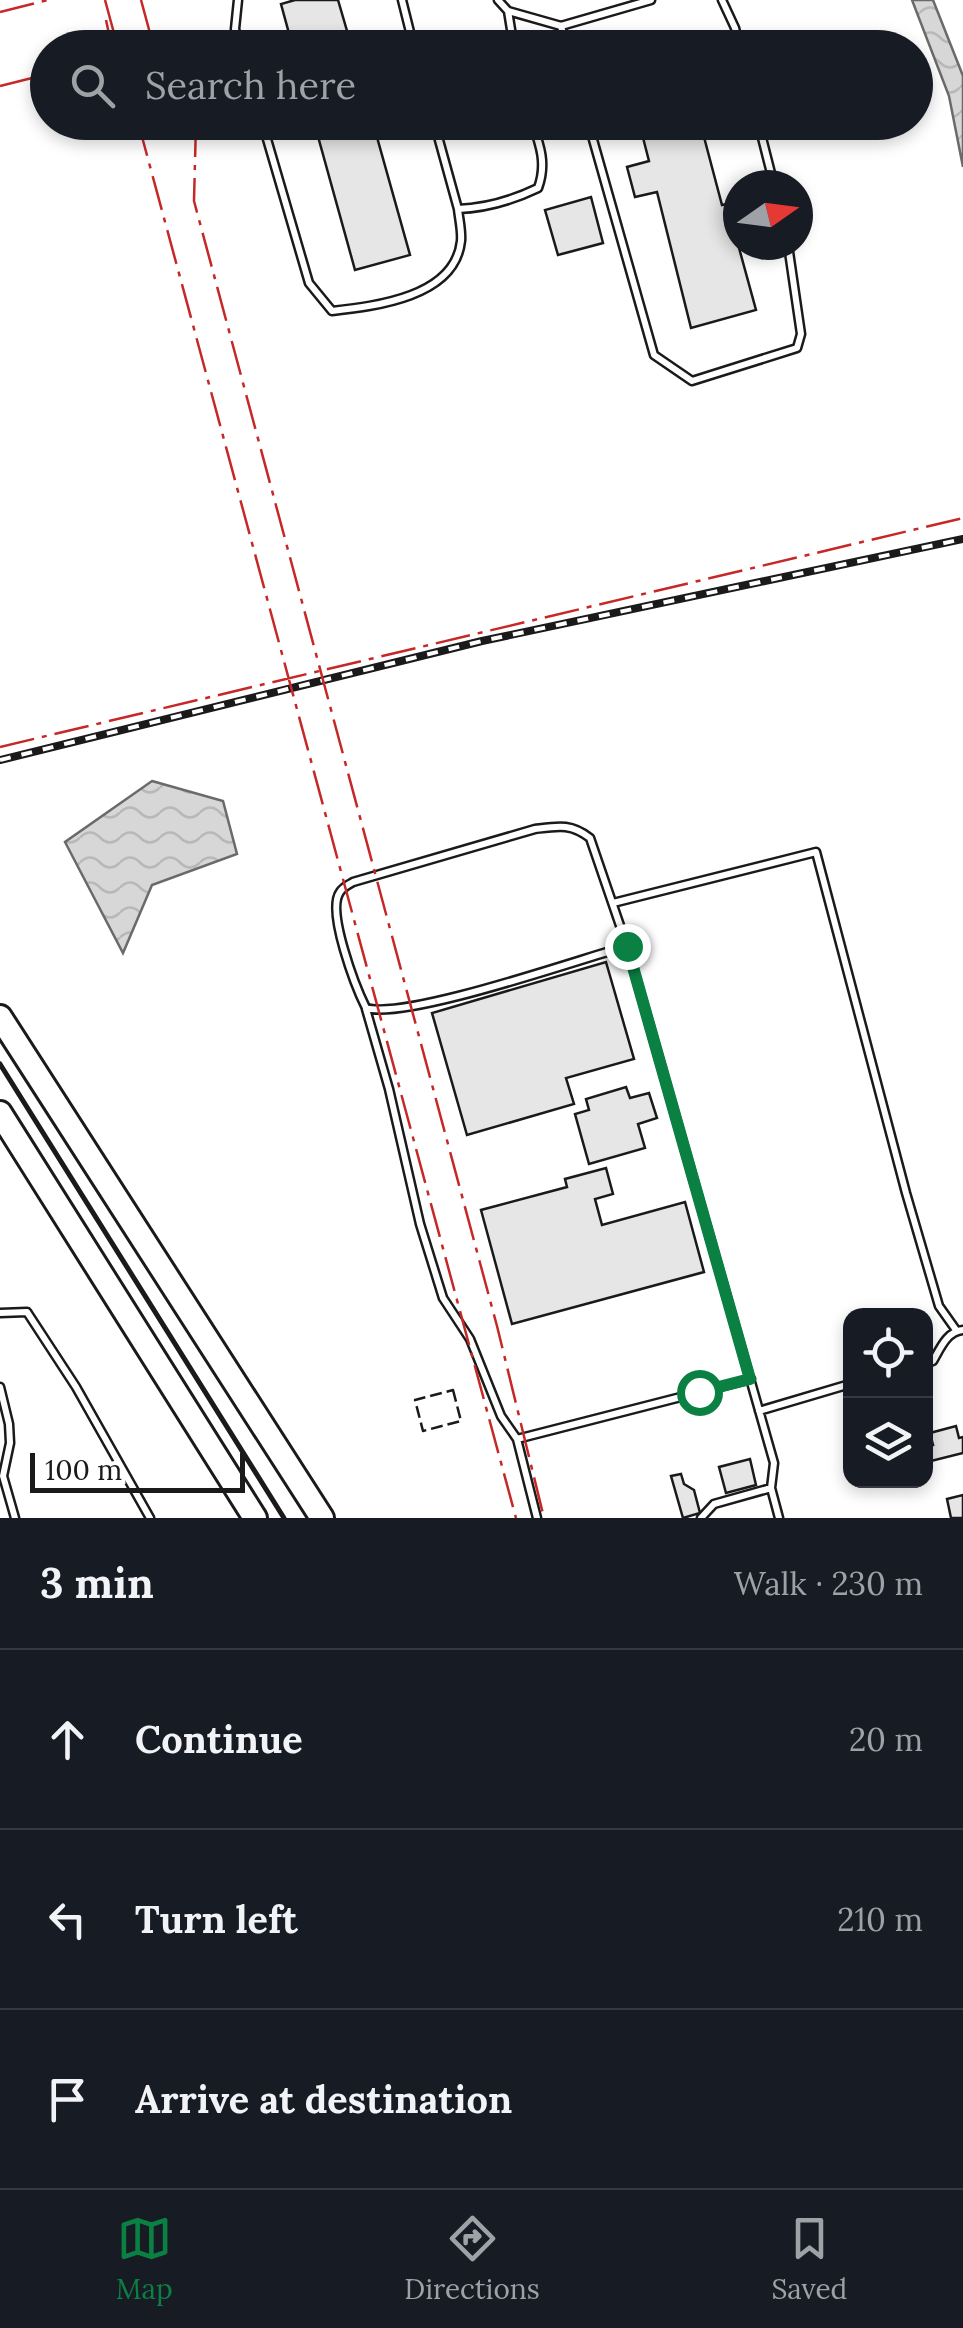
<!DOCTYPE html>
<meta charset="utf-8">
<style>
body{margin:0;font-family:Lora,serif;background:#242831;color:#f1f3f6}
.controls{position:absolute;right:30px;bottom:30px;display:grid;overflow:hidden;border-radius:20px;box-shadow:0 5px 15px #0003}
.controls button{width:90px;height:90px;display:grid;place-items:center;padding:0;border:0;border-bottom:2px solid #363941;background:#171b24;color:#f1f3f6;font:50px sans-serif}
.compass{position:absolute;left:723px;top:170px;width:90px;height:90px;border-radius:50%;background:#171b24;box-shadow:0 5px 15px #0003;rotate:76deg}
.scale{position:absolute;left:30px;bottom:25px;width:215px;box-sizing:border-box;padding-left:10px;border:5px solid #1a1a1a;border-top:0;font-size:28px;line-height:35px;white-space:nowrap;color:#1a1a1a;-webkit-text-stroke:8px #fff;paint-order:stroke}
.stop{position:absolute;width:30px;height:30px;margin:-22px;border:8px solid #0b8043;border-radius:50%;background:#fff}
.stop.end{background:#0b8043;border-color:#fff;box-shadow:0 2px 10px #0008}
.list{margin:0;padding:0;list-style:none}
h2{display:flex;justify-content:space-between;align-items:center;height:130px;margin:0;padding:0 40px;font-size:42px}
h2 small{font-size:32px;font-weight:400;color:#9ea1a6}
.list li{display:grid;grid-template-columns:65px 1fr auto;gap:30px;align-items:center;box-sizing:border-box;height:180px;padding:0 40px;border-top:2px solid #363941}
.list b{display:block;font-size:38px;white-space:nowrap}
.list em{font-size:32px;font-style:normal;color:#9ea1a6}
.icon{flex:none;width:55px;height:55px;fill:none;stroke:currentColor;stroke-width:2;stroke-linecap:round;stroke-linejoin:round}
.map{position:relative;flex:none;width:963px;height:1518px;overflow:hidden}
.search{position:absolute;background:#171b24;box-shadow:0 5px 15px #0003;left:30px;right:30px;top:30px;height:110px;display:flex;align-items:center;gap:25px;box-sizing:border-box;padding:0 35px;border-radius:55px;color:#9ea1a6;font-size:38px}
.sheet{height:670px;background:#171b24}
nav{display:flex;justify-content:space-around;align-items:center;box-sizing:border-box;height:140px;border-top:2px solid #363941;background:#171b24;font-size:28px;color:#9ea1a6}
nav a{display:grid;justify-items:center;gap:5px}
nav .on{color:#0b8043}
.map>svg:first-child{display:block}
</style>
<div class="map">
<svg width="963" height="1518" viewBox="0 0 963 1518">
<defs>
<pattern id="water-waves" width="16" height="10" patternUnits="userSpaceOnUse" patternTransform="scale(2.5)"><rect width="16" height="10" fill="#d7d7d7"/><path d="M0 5q4-4 8 0t8 0" fill="none" stroke="#b8b8b8"/></pattern>
</defs>
<rect width="100%" height="100%" fill="#fff"/>
<!-- water -->
<path fill="url(#water-waves)" stroke="#6a6a6a" stroke-width="2.5" d="M 912,0 L 933,0 L 963,76 L 963,167 L 949,96 Z
M 152,781 L 223,801 L 237,854 L 152,885 L 123,953 L 65,842 Z"/>
<!-- building -->
<path fill="#e6e6e6" stroke="#1a1a1a" stroke-width="2.5" d="M 295,0 L 338,0 L 352,48 L 293,48 L 281,4 Z
M 314,122 L 401,122 L 375,130 L 410,255 L 355,270 Z
M 639,122 L 700,122 L 722,205 L 727,204 L 756,310 L 691,328 L 657,192 L 635,197 L 627,167 L 649,161 Z
M 591,197 L 603,243 L 558,255 L 545,210 Z
M 606,962 L 634,1059 L 566,1078 L 574,1104 L 467,1135 L 432,1013 Z
M 626,1087 L 630,1098 L 649,1093 L 657,1118 L 638,1124 L 645,1148 L 589,1164 L 575,1114 L 589,1110 L 586,1099 Z
M 606,1168 L 613,1194 L 595,1199 L 602,1225 L 685,1202 L 704,1272 L 512,1324 L 481,1210 L 567,1187 L 565,1179 Z
M 956,1426 L 959,1438 L 963,1437 L 963,1453 L 931,1461 L 927,1446 L 933,1445 L 930,1433 Z
M 750,1459 L 756,1485 L 726,1493 L 719,1467 Z
M 681,1474 L 684,1484 L 694,1490 L 700,1513 L 683,1518 L 671,1476 Z
M 963,1495 L 963,1518 L 951,1518 L 947,1499 Z"/>
<g fill="none" stroke-linecap="round" stroke-linejoin="round">
<defs>
<path id="lane" d="M 238,0 L 235,29 L 240,48
M 402,0 L 414,48
M 498,0 L 508,11 L 561,26 L 651,0
M 722,0 L 735,28 L 740,48
M 508,11 L 514,48
M 561,26 L 567,48
M 262,122 L 309,283 L 332,311 C 376,306 455,297 461,241 C 462,231 459,219 458,209
M 434,122 L 458,209 C 486,208 513,200 538,188 C 547,164 540,145 532,122
M 588,122 L 654,355 L 692,381 L 797,348 L 801,334 L 788,245
M 758,122 L 774,185
M 613,903 L 816,852 L 906,1193 L 939,1306 L 956,1330
M 627,946 C 577,960 406,1020 366,1008 C 356,988 326,911 340,892 C 343,887 348,885 353,882 L 535,829 C 558,826 571,823 590,838 L 627,946 L 774,1463 L 771,1488 L 779,1518
M 366,1009 L 389,1089 L 420,1224 L 443,1298 L 470,1339 L 501,1416 L 517,1439
M 0,1313 L 27,1312 L 76,1387 L 150,1518
M 926,1363 L 933,1361 C 940,1349 947,1331 963,1330
M 0,1387 L 9,1424 L 10,1443 L 3,1476 L 15,1518
M 759,1411 L 850,1384
M 537,1518 L 517,1439 L 751,1379
M 701,1518 L 714,1504 L 771,1488"/>
<path id="highway" d="M 0,1017 L 322,1518
M 0,1113 L 255,1518"/>
</defs>
<!-- lane casing -->
<use href="#lane" stroke="#1a1a1a" stroke-width="11"/>
<!-- highway casing -->
<use href="#highway" stroke="#1a1a1a" stroke-width="28"/>
<!-- lane -->
<use href="#lane" stroke="#fff" stroke-width="6"/>
<!-- highway -->
<use href="#highway" stroke="#fff" stroke-width="22"/>
<defs>
<path id="rail" d="M 0,760 L 482,641 L 963,539"/>
</defs>
<!-- rail casing -->
<use href="#rail" stroke="#1a1a1a" stroke-width="8"/>
<!-- rail -->
<use href="#rail" stroke="#fff" stroke-width="4" stroke-dasharray="11" stroke-linecap="butt"/>
<!-- fence -->
<path stroke="#1a1a1a" stroke-width="2.5" stroke-dasharray="12 5" stroke-linecap="butt" d="M 453,1390 L 461,1421 L 423,1431 L 415,1400 Z"/>
<!-- wall -->
<path stroke="#1a1a1a" stroke-width="5" d="M 0,1064 L 284,1518"/>
<!-- power -->
<path stroke="#c62828" stroke-width="2.5" stroke-dasharray="35 8 5 8" stroke-linecap="butt" d="M 105,0 L 118,48
M 141,0 L 154,48
M 0,12 L 48,0
M 106,20 L 112,48
M 0,86 L 48,74
M 138,122 L 516,1518
M 196,122 L 194,201 L 497,1326 L 544,1518
M 0,747 L 963,518"/>
</g>
<g fill="none" stroke-linecap="round" stroke-linejoin="round">
<!-- route -->
<path stroke="#0b8043" stroke-width="12" d="M 627,946 L 750,1379 L 699,1392"/>
</g>
</svg>
<div class="controls">
<button><svg class="icon" aria-label="locate" viewBox="0 0 24 24"><circle cx="12" cy="12" r="6"/><path d="M12 2v4M12 18v4M2 12h4M18 12h4"/></svg></button>
<button><svg class="icon" aria-label="layers" viewBox="0 0 24 24"><path d="M12 4l9 5-9 5-9-5zM3 14l9 5 9-5"/></svg></button>
</div>
<svg class="compass" viewBox="-18 -18 36 36"><path d="M0-13l5 13h-10z" fill="#e53935"/><path d="M0 13l5-13h-10z" fill="#9ea1a6"/></svg>
<div class="scale">100 m</div>
<div class="stop" style="left:699px;top:1392px"></div>
<div class="stop end" style="left:627px;top:946px"></div>
<div class="search"><svg class="icon" aria-label="search" viewBox="0 0 24 24"><circle cx="10" cy="10" r="6"/><path d="M15 15l6 6"/></svg>Search here</div>
</div>
<section class="sheet">
<h2>3 min<small>Walk · 230 m</small></h2>
<ul class="list">
<li><svg class="icon" aria-label="ahead" viewBox="0 0 24 24"><path d="M12 20V5M6 11l6-6 6 6"/></svg><div><b>Continue</b></div><em>20 m</em></li>
<li><svg class="icon" aria-label="left" viewBox="0 0 24 24"><path d="M17 20v-9H6M10 6l-5 5 5 5"/></svg><div><b>Turn left</b></div><em>210 m</em></li>
<li><svg class="icon" aria-label="arrive" viewBox="0 0 24 24"><path d="M6 21V4h12l-3 4 3 4H6"/></svg><div><b>Arrive at destination</b></div></li>
</ul>
</section>
<nav>
<a class="on"><svg class="icon" aria-label="map" viewBox="0 0 24 24"><path d="M3 6l6-2 6 2 6-2v14l-6 2-6-2-6 2zM9 4v14M15 6v14"/></svg>Map</a>
<a><svg class="icon" aria-label="directions" viewBox="0 0 24 24"><path d="M12 3l9 9-9 9-9-9zM9 14v-3h6M13 9l2 2-2 2"/></svg>Directions</a>
<a><svg class="icon" aria-label="saved" viewBox="0 0 24 24"><path d="M7 4h10v16l-5-4-5 4z"/></svg>Saved</a>
</nav>
